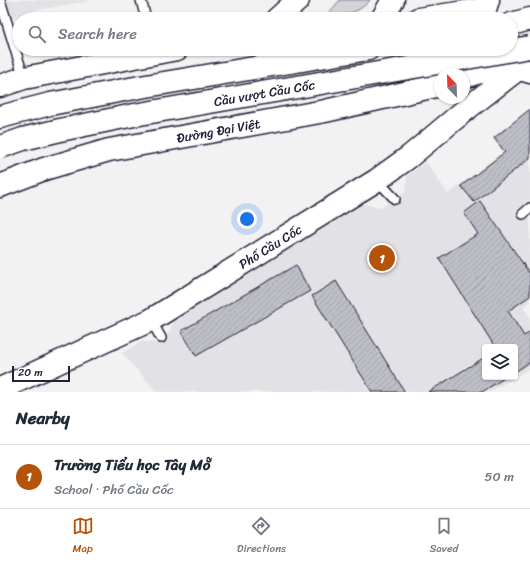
<!DOCTYPE html>
<meta charset="utf-8">
<style>
body{margin:0;font-family:Sriracha,sans-serif;background:#f6f6f7;color:#1f2937}
.controls{position:absolute;right:12px;bottom:12px;display:grid;overflow:hidden;border-radius:4px;box-shadow:0 1px 3px #0004}
.controls button{width:36px;height:36px;display:grid;place-items:center;padding:0;border:0;border-bottom:1px solid #e0e1e3;background:#fff;color:#1f2937;font:20px sans-serif}
.compass{position:absolute;left:434px;top:68px;width:36px;height:36px;border-radius:50%;background:#fff;box-shadow:0 1px 3px #0004;rotate:337deg}
.scale{position:absolute;left:12px;bottom:10px;width:58px;box-sizing:border-box;padding-left:4px;border:2px solid #22223b;border-top:0;font-size:11px;line-height:14px;white-space:nowrap;color:#22223b;-webkit-text-stroke:3px #fff;paint-order:stroke}
.you{position:absolute;left:247px;top:219px;width:14px;height:14px;margin:-10px;border:3px solid #fff;border-radius:50%;background:#1a73e8;box-shadow:0 0 0 6px #1a73e833}
.badge{display:grid;place-items:center;width:26px;height:26px;border-radius:50%;background:#b45309;color:#fff;font-size:13px;font-weight:700}
.pin{position:absolute;translate:-50% -50%;border:2px solid #fff;box-shadow:0 1px 4px #0006}
.list{margin:0;padding:0;list-style:none}
h2{display:flex;justify-content:space-between;align-items:center;height:52px;margin:0;padding:0 16px;font-size:17px}
h2 small{font-size:13px;font-weight:400;color:#747a83}
.list li{display:grid;grid-template-columns:26px 1fr auto;gap:12px;align-items:center;box-sizing:border-box;height:64px;padding:0 16px;border-top:1px solid #e0e1e3}
.list b{display:block;font-size:15px;white-space:nowrap}
.list p{margin:0;font-size:13px;white-space:nowrap;color:#747a83}
.list em{font-size:13px;font-style:normal;color:#747a83}
.icon{flex:none;width:22px;height:22px;fill:none;stroke:currentColor;stroke-width:2;stroke-linecap:round;stroke-linejoin:round}
.map{position:relative;flex:none;width:530px;height:392px;overflow:hidden}
.search{position:absolute;background:#fff;box-shadow:0 1px 3px #0004;left:12px;right:12px;top:12px;height:44px;display:flex;align-items:center;gap:10px;box-sizing:border-box;padding:0 14px;border-radius:22px;color:#747a83;font-size:15px}
.sheet{height:116px;background:#fff}
nav{display:flex;justify-content:space-around;align-items:center;box-sizing:border-box;height:56px;border-top:1px solid #e0e1e3;background:#fff;font-size:11px;color:#747a83}
nav a{display:grid;justify-items:center;gap:2px}
nav .on{color:#b45309}
.map>svg:first-child{display:block}
</style>
<div class="map">
<svg width="530" height="392" viewBox="0 0 530 392">
<defs>
<pattern id="building-hatch" width="6" height="6" patternUnits="userSpaceOnUse"><rect width="6" height="6" fill="#bebec6"/><path d="M-1 1l2-2M0 6l6-6M5 7l2-2" fill="none" stroke="#a3a3ab"/></pattern>
</defs>
<rect width="100%" height="100%" fill="#f2f2f3"/>
<filter id="ink" filterUnits="userSpaceOnUse"><feTurbulence type="fractalNoise" baseFrequency=".025" numOctaves="2"/><feDisplacementMap in="SourceGraphic" scale="8" xChannelSelector="R" yChannelSelector="G"/><feConvolveMatrix kernelMatrix="1 2 1 2 8 2 1 2 1" color-interpolation-filters="sRGB"/></filter>
<g filter="url(#ink)">
<!-- built -->
<path fill="#e2e2e6" d="M 0,0 L 94,0 L 37,10 L 0,23 Z
M 527,111 L 530,114 L 530,301 L 523,307 L 530,317 L 530,368 L 515,377 L 515,347 L 485,347 L 485,377 L 515,377 L 490,392 L 157,392 L 122,353 L 142,341 L 155,343 L 170,332 L 174,317 L 363,204 L 381,208 L 406,191 L 407,176 L 426,162 L 448,194 L 503,152 L 492,138 Z"/>
<!-- green -->
<path fill="#d3d3d8" stroke="#7a7a8a" d="M 340,0 L 370,0 C 359,14 342,15 326,16 Z"/>
<!-- building -->
<path fill="url(#building-hatch)" stroke="#22223b" d="M 530,109 L 530,158 L 474,202 L 461,186 L 505,152 L 494,138 Z
M 480,201 L 530,274 L 530,296 L 508,311 L 524,336 L 530,332 L 530,362 L 515,372 L 515,347 L 495,347 L 439,258 L 478,234 L 464,213 Z
M 296,265 L 310,291 L 196,356 L 181,331 Z
M 336,281 L 405,392 L 372,392 L 312,296 Z
M 485,357 L 485,377 L 506,377 L 482,392 L 428,392 Z"/>
<g fill="none" stroke-linecap="round" stroke-linejoin="round">
<defs>
<path id="lane" d="M 0,0 L 24,78
M 141,0 L 146,19
M 377,180 L 395,199
M 523,214 L 530,208
M 151,320 L 161,338"/>
<g id="secondary">
<path d="M 418,19 L 485,9"/>
<path d="M 511,24 L 530,19"/>
<path d="M 464,77 L 508,63"/>
<path d="M 0,86 L 24,78 L 177,49"/>
<path d="M 0,117 L 50,104 L 140,87 L 368,49"/>
<path id="s1" d="M 0,186 L 44,169 L 109,150 L 325,111 L 440,85"/>
<path id="s2" d="M 0,389 L 151,320 L 377,180 L 409,157 L 464,111 L 518,69"/>
</g>
<path id="primary" d="M 277,19 L 298,0
M 382,19 L 393,0
M 484,19 L 485,9 L 488,0
M 493,49 C 501,62 516,68 530,72"/>
</defs>
<!-- lane casing -->
<use href="#lane" stroke="#22223b" stroke-width="12"/>
<!-- secondary casing -->
<use href="#secondary" stroke="#22223b" stroke-width="25"/>
<!-- primary casing -->
<use href="#primary" stroke="#22223b" stroke-width="25"/>
<!-- lane -->
<use href="#lane" stroke="#fff" stroke-width="9"/>
<!-- secondary -->
<use href="#secondary" stroke="#fff" stroke-width="22"/>
<!-- primary -->
<use href="#primary" stroke="#fff" stroke-width="22"/>
<defs>
<g id="secondary-bridge">
<path id="s3" d="M 0,147 L 23,139 L 60,130 L 134,115 L 530,47"/>
</g>
</defs>
<!-- secondary-bridge casing -->
<use href="#secondary-bridge" stroke="#22223b" stroke-width="25" stroke-linecap="butt"/>
<!-- secondary-bridge -->
<use href="#secondary-bridge" stroke="#fff" stroke-width="22"/>
</g>
</g>
<g text-anchor="middle" stroke-width="4" stroke-linejoin="round" paint-order="stroke">
<!-- street labels -->
<g font-size="13" fill="#22223b" stroke="#fff">
<text dy="5" stroke="none"><textPath href="#s3" startOffset="270">Cầu vượt Cầu Cốc</textPath></text>
<text dy="5" stroke="none"><textPath href="#s1" startOffset="226">Đường Đại Việt</textPath></text>
<text dy="5" stroke="none"><textPath href="#s2" startOffset="306">Phố Cầu Cốc</textPath></text>
</g>
</g>
</svg>
<div class="controls">
<button><svg class="icon" aria-label="layers" viewBox="0 0 24 24"><path d="M12 4l9 5-9 5-9-5zM3 14l9 5 9-5"/></svg></button>
</div>
<svg class="compass" viewBox="-18 -18 36 36"><path d="M0-13l5 13h-10z" fill="#e53935"/><path d="M0 13l5-13h-10z" fill="#747a83"/></svg>
<div class="scale">20 m</div>
<div class="you"></div>
<div class="pin badge" style="left:382px;top:258px">1</div>
<div class="search"><svg class="icon" aria-label="search" viewBox="0 0 24 24"><circle cx="10" cy="10" r="6"/><path d="M15 15l6 6"/></svg>Search here</div>
</div>
<section class="sheet">
<h2>Nearby<small></small></h2>
<ul class="list">
<li><span class="badge">1</span><div><b>Trường Tiểu học Tây Mỗ</b><p>School · Phố Cầu Cốc</p></div><em>50 m</em></li>
</ul>
</section>
<nav>
<a class="on"><svg class="icon" aria-label="map" viewBox="0 0 24 24"><path d="M3 6l6-2 6 2 6-2v14l-6 2-6-2-6 2zM9 4v14M15 6v14"/></svg>Map</a>
<a><svg class="icon" aria-label="directions" viewBox="0 0 24 24"><path d="M12 3l9 9-9 9-9-9zM9 14v-3h6M13 9l2 2-2 2"/></svg>Directions</a>
<a><svg class="icon" aria-label="saved" viewBox="0 0 24 24"><path d="M7 4h10v16l-5-4-5 4z"/></svg>Saved</a>
</nav>
